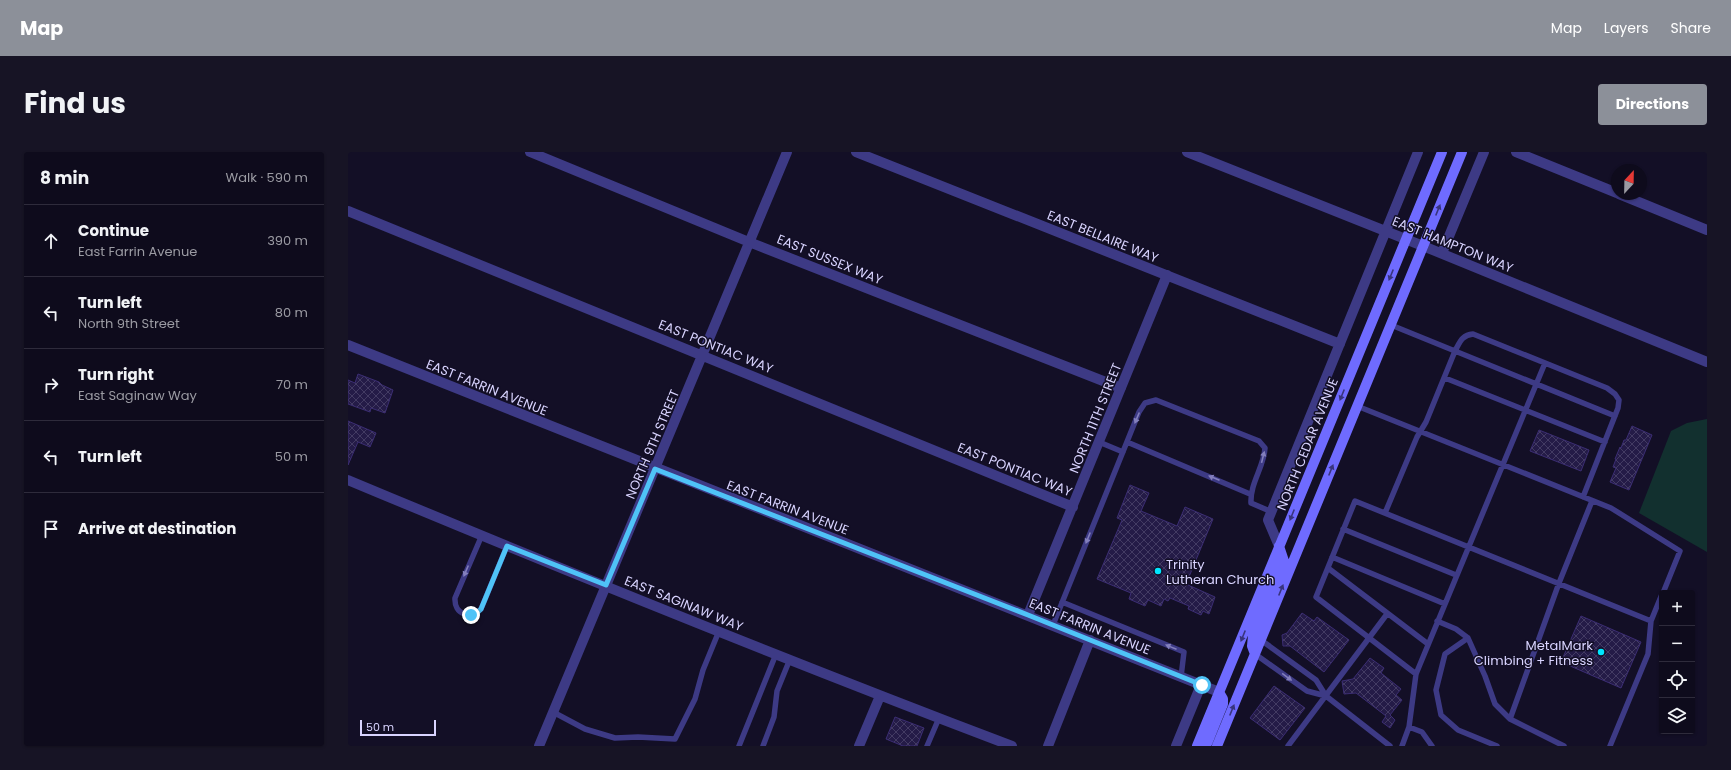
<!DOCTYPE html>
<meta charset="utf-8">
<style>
body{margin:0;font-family:Poppins,sans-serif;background:#171425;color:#f1f3f6}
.controls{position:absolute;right:12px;bottom:12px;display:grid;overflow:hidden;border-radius:4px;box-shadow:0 1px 3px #0004}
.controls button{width:36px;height:36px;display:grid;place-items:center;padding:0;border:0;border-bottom:1px solid #2e2b3b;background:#0e0b1c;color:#f1f3f6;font:20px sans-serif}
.compass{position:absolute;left:1263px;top:12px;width:36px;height:36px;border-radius:50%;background:#0e0b1c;box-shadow:0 1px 3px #0004;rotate:22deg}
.scale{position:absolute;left:12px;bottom:10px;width:76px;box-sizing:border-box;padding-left:4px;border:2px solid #d9d4ff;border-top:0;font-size:11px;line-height:14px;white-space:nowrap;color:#d9d4ff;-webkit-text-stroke:3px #130f26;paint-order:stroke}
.stop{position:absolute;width:12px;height:12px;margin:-9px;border:3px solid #4fc3f7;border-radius:50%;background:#fff}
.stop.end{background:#4fc3f7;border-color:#fff;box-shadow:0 1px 4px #0008}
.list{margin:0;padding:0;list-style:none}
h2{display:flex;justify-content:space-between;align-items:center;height:52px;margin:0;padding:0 16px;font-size:17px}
h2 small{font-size:13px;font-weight:400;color:#9b9ba3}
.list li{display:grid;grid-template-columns:26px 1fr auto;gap:12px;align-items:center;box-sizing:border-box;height:72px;padding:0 16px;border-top:1px solid #2e2b3b}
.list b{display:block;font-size:15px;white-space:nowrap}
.list p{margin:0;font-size:13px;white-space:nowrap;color:#9b9ba3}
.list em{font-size:13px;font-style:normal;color:#9b9ba3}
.icon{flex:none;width:22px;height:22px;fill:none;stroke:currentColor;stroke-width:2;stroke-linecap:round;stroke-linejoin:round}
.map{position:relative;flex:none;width:1359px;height:594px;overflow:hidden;border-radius:4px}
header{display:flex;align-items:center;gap:24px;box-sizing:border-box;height:56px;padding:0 20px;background:#8c9099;color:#fff}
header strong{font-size:19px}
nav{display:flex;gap:22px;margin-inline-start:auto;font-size:14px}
.intro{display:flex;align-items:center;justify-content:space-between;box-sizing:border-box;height:96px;padding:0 24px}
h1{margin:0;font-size:28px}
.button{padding:10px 18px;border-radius:4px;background:#8c9099;color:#fff;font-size:14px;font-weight:700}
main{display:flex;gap:24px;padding:0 24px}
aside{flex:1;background:#0e0b1c;border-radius:4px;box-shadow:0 1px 3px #0004}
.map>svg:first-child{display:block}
</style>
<header>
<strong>Map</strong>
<nav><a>Map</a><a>Layers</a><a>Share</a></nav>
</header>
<div class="intro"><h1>Find us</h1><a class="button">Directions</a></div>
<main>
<aside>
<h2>8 min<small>Walk · 590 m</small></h2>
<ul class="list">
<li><svg class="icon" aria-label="ahead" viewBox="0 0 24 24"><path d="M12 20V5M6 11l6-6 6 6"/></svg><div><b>Continue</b><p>East Farrin Avenue</p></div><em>390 m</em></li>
<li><svg class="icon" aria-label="left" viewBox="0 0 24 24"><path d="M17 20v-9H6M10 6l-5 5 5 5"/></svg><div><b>Turn left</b><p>North 9th Street</p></div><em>80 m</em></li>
<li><svg class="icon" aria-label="right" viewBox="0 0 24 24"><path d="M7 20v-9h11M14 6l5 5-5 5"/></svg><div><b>Turn right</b><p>East Saginaw Way</p></div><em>70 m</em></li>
<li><svg class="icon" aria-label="left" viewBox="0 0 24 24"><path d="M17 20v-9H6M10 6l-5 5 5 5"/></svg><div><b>Turn left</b></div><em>50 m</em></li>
<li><svg class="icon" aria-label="arrive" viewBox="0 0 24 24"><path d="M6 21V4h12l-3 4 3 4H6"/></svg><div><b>Arrive at destination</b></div></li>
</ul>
</aside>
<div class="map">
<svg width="1359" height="594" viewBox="0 0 1359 594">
<defs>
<pattern id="building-cross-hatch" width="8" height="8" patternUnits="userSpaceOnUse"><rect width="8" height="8" fill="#241b47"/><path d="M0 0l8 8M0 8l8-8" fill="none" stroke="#433b63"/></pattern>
</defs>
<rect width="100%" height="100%" fill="#130f26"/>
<!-- park -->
<path fill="#12302f" d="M 1359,267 L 1359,400 L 1291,361 L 1323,279 L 1339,271 Z"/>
<!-- building -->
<path fill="url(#building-cross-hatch)" stroke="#3b2d73" d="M 10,222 L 31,230 L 34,233 L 45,238 L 37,261 L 23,256 L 22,260 L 0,252 L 0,228 L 7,231 Z
M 0,269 L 28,281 L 22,295 L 10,290 L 0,313 Z
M 1284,274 L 1304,283 L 1281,338 L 1262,330 L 1268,316 L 1265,315 L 1268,307 L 1267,307 L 1272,295 L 1273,296 L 1276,288 L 1278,288 Z
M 1191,278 L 1241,298 L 1233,319 L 1182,299 Z
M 782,333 L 801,341 L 793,359 L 829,374 L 837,355 L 865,367 L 838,432 L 867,445 L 861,462 L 855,459 L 853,463 L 840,457 L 841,454 L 822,446 L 820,449 L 816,447 L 813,454 L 800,448 L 797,454 L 781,447 L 783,441 L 749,427 L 774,368 L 769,366 Z
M 954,461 L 966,469 L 969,465 L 1001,488 L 976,520 L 942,494 L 935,494 L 934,483 L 939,481 Z
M 1233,464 L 1293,490 L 1273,536 L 1213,510 Z
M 1022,506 L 1036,516 L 1033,521 L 1053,537 L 1048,543 L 1054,548 L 1042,563 L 1047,568 L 1042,576 L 1034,570 L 1038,564 L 1008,541 L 996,542 L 994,529 L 1005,527 Z
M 926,534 L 957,556 L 932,588 L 902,566 Z
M 547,565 L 576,576 L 569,594 L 555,594 L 538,587 Z"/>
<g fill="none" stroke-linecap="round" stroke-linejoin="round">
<!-- service -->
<path stroke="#3d3a85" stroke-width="5.5" d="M 1043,173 L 1267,264
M 1097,226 L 1257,290
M 1009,254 L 1263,356 L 1332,399 L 1315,441
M 751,290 L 775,300
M 779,290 L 902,342
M 1037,361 L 1069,285 L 1078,270 L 1107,199 C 1112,190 1114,183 1125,182 L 1259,236 L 1267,242 L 1271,248 L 1270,256 L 1235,345
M 995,377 L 1108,423
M 134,383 L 107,446 C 106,462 122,468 133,457 L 159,394
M 984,405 L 1097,452
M 980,416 L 1080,492
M 714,450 L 836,500 L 833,525
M 1089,469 L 1108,477 L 1120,486 L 1137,524 L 1147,552 L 1162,567 L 1211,431 L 1244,349
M 705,473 L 791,260 L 797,251 L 808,248 L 911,289 L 917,296 C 916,315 902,331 903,351 L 924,360
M 1120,486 L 1097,502 L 1088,538 L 1093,563 L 1110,578 L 1149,594
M 907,502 L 959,539 L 978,544 L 968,528 L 913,488
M 1068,522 L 968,445 L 1007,349 L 1303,469 L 1314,442
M 978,544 L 1042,594
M 205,560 L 237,577 L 267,586 L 290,585 L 327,587 L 347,547 L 355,518 L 371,479
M 1162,567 L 1216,594
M 1061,575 L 1074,580 L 1084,594
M 391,594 L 428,502
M 415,594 L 426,565 L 429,539 L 442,507
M 579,594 L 591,566
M 940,594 L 1039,462
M 1054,594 L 1061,575 L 1068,522 L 1197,211
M 1262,594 L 1300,502 L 1303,469"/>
<!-- minor -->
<path stroke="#3d3a85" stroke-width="10" d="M 182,0 L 401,90 L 773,236
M 508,0 L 992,192
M 839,0 L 1075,94 L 1359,210
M 1168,0 L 1269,41
M 1271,42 L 1359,78
M 0,59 L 725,355
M 1094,101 L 1136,0
M 0,193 C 290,310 581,423 871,540
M 0,328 C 220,420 441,509 664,594
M 931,394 L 920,368 L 1070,0
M 680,463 L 819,123
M 191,594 L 439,0
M 511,594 L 532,544
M 700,594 L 742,488
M 828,594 L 853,533"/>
<!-- secondary -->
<path stroke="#6f6bff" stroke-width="10" d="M 907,502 L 904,494 L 905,483 L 936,409 L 931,394
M 849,594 L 1094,0
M 858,594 L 875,552 L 875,547 L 871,540
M 869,594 L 1114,0"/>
</g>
<!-- one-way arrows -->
<defs><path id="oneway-solid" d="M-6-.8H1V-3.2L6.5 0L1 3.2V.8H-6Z"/></defs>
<g fill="#38347d">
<use href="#oneway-solid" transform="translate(1090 58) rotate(-68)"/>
<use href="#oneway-solid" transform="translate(1043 123) rotate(112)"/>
<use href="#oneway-solid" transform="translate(994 243) rotate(112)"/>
<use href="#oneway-solid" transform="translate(983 318) rotate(-68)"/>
<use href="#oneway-solid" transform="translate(944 363) rotate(112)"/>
<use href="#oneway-solid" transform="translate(933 438) rotate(-68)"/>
<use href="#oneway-solid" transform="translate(895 484) rotate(112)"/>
<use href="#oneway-solid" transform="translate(884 558) rotate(-68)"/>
</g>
<g fill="#837fbc">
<use href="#oneway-solid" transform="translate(789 266) rotate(113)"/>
<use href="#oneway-solid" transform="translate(915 305) rotate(-76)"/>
<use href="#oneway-solid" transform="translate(866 326) rotate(-157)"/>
<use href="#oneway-solid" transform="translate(740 386) rotate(112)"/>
<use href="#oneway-solid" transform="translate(118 419) rotate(113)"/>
<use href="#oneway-solid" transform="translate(823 495) rotate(-158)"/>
<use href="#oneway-solid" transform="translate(939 525) rotate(36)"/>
</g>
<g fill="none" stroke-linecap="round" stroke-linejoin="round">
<!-- route -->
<path stroke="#4fc3f7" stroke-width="5" d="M 123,463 L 129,461 L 133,457 L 159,394 L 258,433 L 307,317 L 680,463 L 854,533"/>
</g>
<!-- markers -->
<g fill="#00e5ff" stroke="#130f26" stroke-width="1.5">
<circle cx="810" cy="419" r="4"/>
<circle cx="1253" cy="500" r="4"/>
</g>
<g text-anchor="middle" stroke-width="3" stroke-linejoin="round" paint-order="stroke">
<!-- street labels -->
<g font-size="13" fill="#d9d4ff" stroke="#130f26">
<text transform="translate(755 84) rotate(22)" y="5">EAST BELLAIRE WAY</text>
<text transform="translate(1105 92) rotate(22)" y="5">EAST HAMPTON WAY</text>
<text transform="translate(482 107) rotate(22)" y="5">EAST SUSSEX WAY</text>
<text transform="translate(368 194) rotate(22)" y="5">EAST PONTIAC WAY</text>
<text transform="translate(139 235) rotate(22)" y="5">EAST FARRIN AVENUE</text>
<text transform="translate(747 266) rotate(-68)" y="5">NORTH 11TH STREET</text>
<text transform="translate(304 292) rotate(-67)" y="5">NORTH 9TH STREET</text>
<text transform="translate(959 292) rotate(-68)" y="5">NORTH CEDAR AVENUE</text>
<text transform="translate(667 317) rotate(22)" y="5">EAST PONTIAC WAY</text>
<text transform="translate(440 355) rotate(21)" y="5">EAST FARRIN AVENUE</text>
<text transform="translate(336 451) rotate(22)" y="5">EAST SAGINAW WAY</text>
<text transform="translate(742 474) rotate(22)" y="5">EAST FARRIN AVENUE</text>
</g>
<!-- poi labels -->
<g font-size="13" fill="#d9d4ff" stroke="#130f26" text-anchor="start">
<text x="818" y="417">Trinity<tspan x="818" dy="15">Lutheran Church</tspan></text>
<text x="1245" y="498" text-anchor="end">MetalMark<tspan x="1245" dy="15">Climbing + Fitness</tspan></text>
</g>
</g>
</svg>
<div class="controls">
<button>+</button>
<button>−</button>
<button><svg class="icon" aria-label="locate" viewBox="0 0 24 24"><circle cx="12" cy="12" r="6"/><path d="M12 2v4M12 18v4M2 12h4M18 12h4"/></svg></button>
<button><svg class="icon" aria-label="layers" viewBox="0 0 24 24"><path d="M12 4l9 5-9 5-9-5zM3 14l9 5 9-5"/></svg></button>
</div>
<svg class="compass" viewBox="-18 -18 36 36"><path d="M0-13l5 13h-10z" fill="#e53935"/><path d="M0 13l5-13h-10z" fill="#9b9ba3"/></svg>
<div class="scale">50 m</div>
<div class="stop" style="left:854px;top:533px"></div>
<div class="stop end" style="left:123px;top:463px"></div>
</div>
</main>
